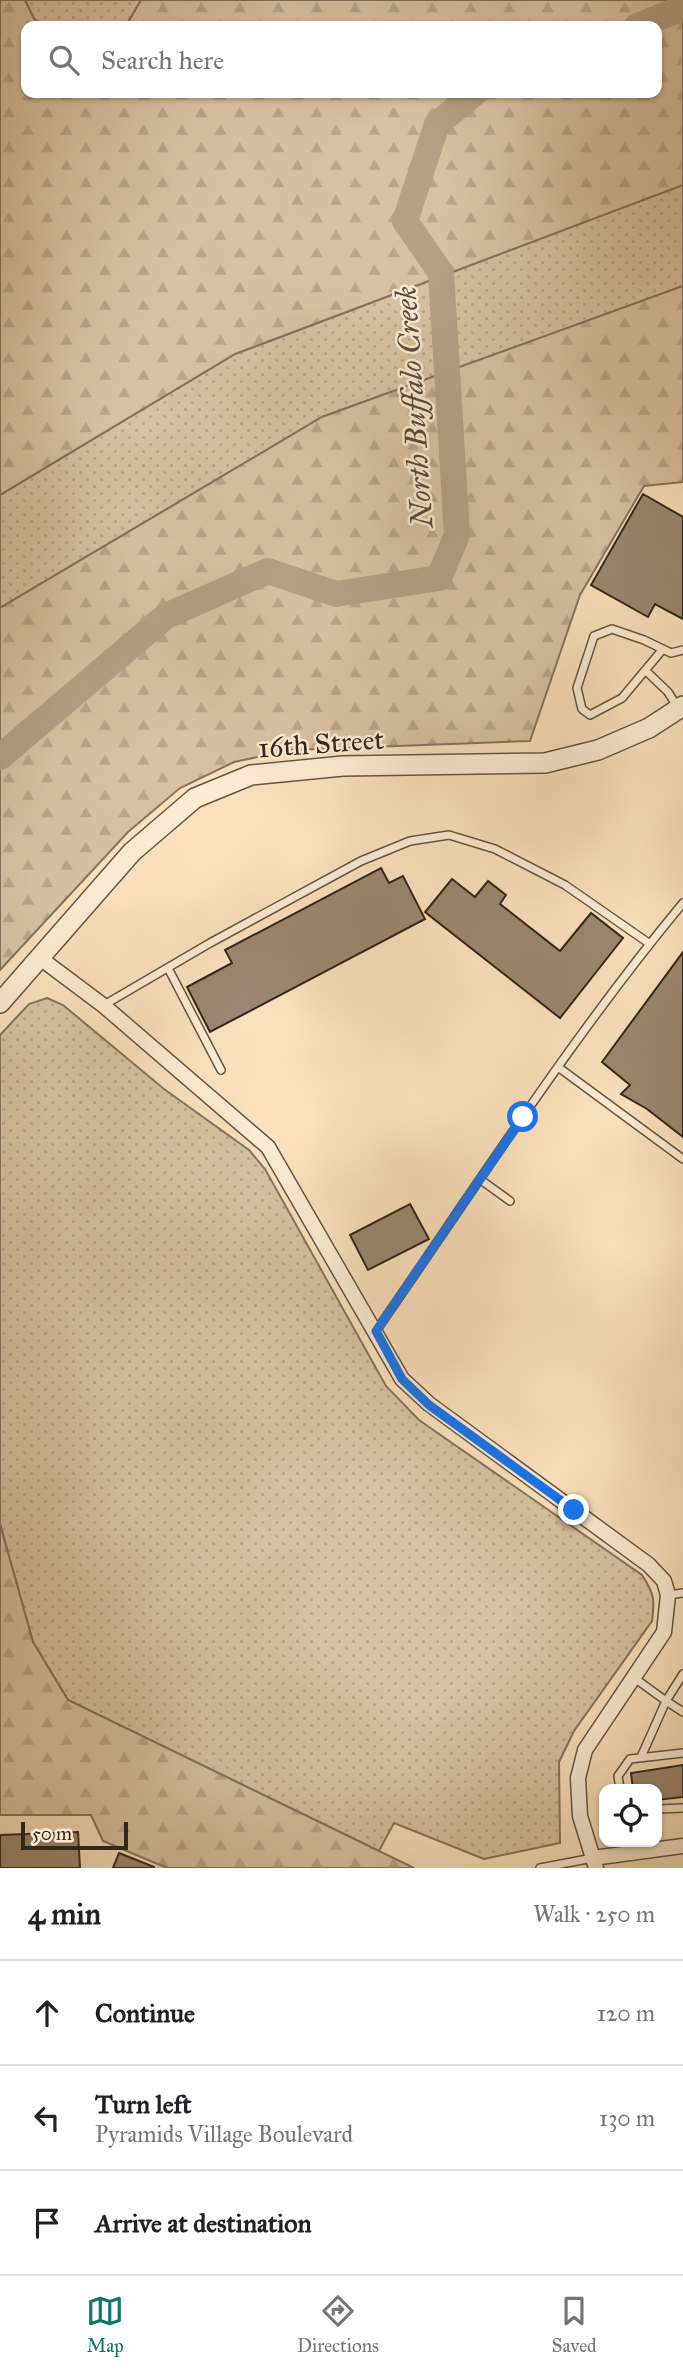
<!DOCTYPE html>
<meta charset="utf-8">
<style>
body{margin:0;font-family:"IM FELL Great Primer",serif;background:#f6f6f6;color:#202124}
.controls{position:absolute;right:21px;bottom:21px;display:grid;overflow:hidden;border-radius:14px;box-shadow:0 2px 5px #0004}
.controls button{width:63px;height:63px;display:grid;place-items:center;padding:0;border:0;border-bottom:2px solid #e0e0e0;background:#fff;color:#202124;font:35px sans-serif}
.scale{position:absolute;left:21px;bottom:18px;width:107px;box-sizing:border-box;padding-left:7px;border:4px solid #33271b;border-top:0;font-size:19px;line-height:24px;white-space:nowrap;color:#33271b;-webkit-text-stroke:5px #fcebd3;paint-order:stroke}
.stop{position:absolute;width:21px;height:21px;margin:-16px;border:5px solid #1a73e8;border-radius:50%;background:#fff}
.stop.end{background:#1a73e8;border-color:#fff;box-shadow:0 2px 7px #0008}
.list{margin:0;padding:0;list-style:none}
h2{display:flex;justify-content:space-between;align-items:center;height:91px;margin:0;padding:0 28px;font-size:30px}
h2 small{font-size:23px;font-weight:400;color:#757577}
.list li{display:grid;grid-template-columns:46px 1fr auto;gap:21px;align-items:center;box-sizing:border-box;height:105px;padding:0 28px;border-top:2px solid #e0e0e0}
.list b{display:block;font-size:26px;white-space:nowrap}
.list p{margin:0;font-size:23px;white-space:nowrap;color:#757577}
.list em{font-size:23px;font-style:normal;color:#757577}
.icon{flex:none;width:38px;height:38px;fill:none;stroke:currentColor;stroke-width:2;stroke-linecap:round;stroke-linejoin:round}
.map{position:relative;flex:none;width:683px;height:1868px;overflow:hidden}
.search{position:absolute;background:#fff;box-shadow:0 2px 5px #0004;left:21px;right:21px;top:21px;height:77px;display:flex;align-items:center;gap:18px;box-sizing:border-box;padding:0 24px;border-radius:14px;color:#757577;font-size:26px}
.sheet{height:406px;background:#fff}
nav{display:flex;justify-content:space-around;align-items:center;box-sizing:border-box;height:98px;border-top:2px solid #e0e0e0;background:#fff;font-size:19px;color:#757577}
nav a{display:grid;justify-items:center;gap:4px}
nav .on{color:#0f766e}
.map>svg:first-child{display:block}
</style>
<div class="map">
<svg width="683" height="1868" viewBox="0 0 683 1868">
<defs>
<pattern id="grass-dots" width="8" height="8" patternUnits="userSpaceOnUse" patternTransform="scale(1.75)"><rect width="8" height="8" fill="#d8c1a1"/><path d="M2 2h.1M6 6h.1" fill="none" stroke="#baa68a" stroke-width="1.8" stroke-linecap="round"/></pattern>
<pattern id="forest-firs" width="22" height="20" patternUnits="userSpaceOnUse" patternTransform="scale(1.75)"><rect width="22" height="20" fill="#d8c1a1"/><path d="M5 1l3.5 6h-7zM16 11l3.5 6h-7z" fill="#baa68a"/></pattern>
</defs>
<rect width="100%" height="100%" fill="#fae0bc"/>
<filter id="stains"><feTurbulence type="fractalNoise" baseFrequency=".00286" numOctaves="4"/><feColorMatrix values="0 0 0 0 .2 0 0 0 0 .09 0 0 0 0 .02 0 0 0 .5 -.17"/></filter>
<radialGradient id="worn" r=".72"><stop offset=".6" stop-color="#630" stop-opacity="0"/><stop offset="1" stop-color="#630" stop-opacity=".3"/></radialGradient>
<!-- grass -->
<path fill="url(#grass-dots)" stroke="#86745e" stroke-width="2" d="M 25,0 L 141,0 L 126,26 L 46,26 L 34,19 Z
M 683,185 L 683,286 L 322,417 L 0,608 L 0,495 L 235,354 Z
M 47,998 L 63,1005 L 164,1089 L 249,1150 L 265,1169 L 386,1386 L 419,1420 L 642,1575 C 654,1593 655,1600 652,1621 L 574,1731 L 559,1762 L 560,1843 L 484,1859 L 394,1823 L 379,1851 L 68,1700 L 33,1642 L 0,1524 L 0,1035 L 29,1004 Z"/>
<!-- forest -->
<path fill="url(#forest-firs)" stroke="#86745e" stroke-width="2" d="M 0,0 L 25,0 L 34,19 L 46,26 L 26,26 L 26,93 L 657,93 L 657,26 L 126,26 L 141,0 L 683,0 L 683,185 L 235,354 L 0,495 Z
M 683,286 L 683,482 L 644,486 L 580,595 L 530,741 L 291,750 L 234,762 L 180,788 L 128,832 L 0,970 L 0,608 L 322,417 Z
M 0,1524 L 33,1642 L 68,1700 L 414,1868 L 167,1868 L 103,1841 L 91,1815 L 0,1815 Z"/>
<g fill="none" stroke-linecap="round" stroke-linejoin="round">
<!-- river -->
<path stroke="#b6a185" stroke-width="26" d="M 637,26 L 683,8
M 0,757 L 166,616 L 268,571 L 336,594 L 439,578 L 457,535 L 441,273 L 405,221 L 437,124 L 475,93"/>
</g>
<!-- building -->
<path fill="#9a876f" stroke="#33271b" stroke-width="2" d="M 643,494 L 683,517 L 683,619 L 655,604 L 648,617 L 591,585 Z
M 381,868 L 389,883 L 403,876 L 425,919 L 210,1032 L 187,987 L 232,963 L 225,950 Z
M 452,879 L 475,897 L 488,881 L 506,895 L 500,904 L 560,951 L 591,913 L 623,938 L 560,1018 L 425,912 Z
M 683,952 L 683,1137 L 647,1109 L 621,1094 L 630,1085 L 602,1062 Z
M 410,1204 L 429,1239 L 368,1270 L 350,1235 Z
M 683,1765 L 683,1797 L 657,1800 L 657,1789 L 633,1789 L 631,1773 Z
M 78,1832 L 80,1868 L 0,1868 L 0,1835 Z
M 119,1853 L 154,1867 L 154,1868 L 113,1868 Z"/>
<g fill="none" stroke-linecap="round" stroke-linejoin="round">
<defs>
<path id="service" d="M 663,649 L 622,698 L 590,715 L 582,709 L 577,688 L 594,636 L 612,629 L 644,640 L 671,653 L 683,650
M 646,671 L 668,692 L 678,708
M 168,968 L 221,1070
M 104,1005 L 210,943 L 361,861 L 410,841 L 449,835 L 495,849 L 565,885 L 650,944
M 558,1067 L 683,1159
M 481,1180 L 510,1201
M 376,1331 C 476,1187 571,1038 683,903
M 668,1595 L 683,1593
M 683,1674 L 666,1701 L 683,1712
M 633,1677 L 666,1701 L 641,1757
M 620,1789 L 618,1776 L 630,1759 L 683,1753
M 657,1809 L 683,1808
M 540,1868 L 593,1858"/>
<path id="minor" d="M 40,958 L 104,1006 L 268,1147 L 402,1379 L 429,1404 L 649,1565 L 664,1581 L 668,1595 L 664,1632 L 585,1750 L 578,1778 L 580,1816 L 596,1868
M 593,1858 L 683,1846"/>
<path id="tertiary" d="M 0,1003 L 132,852 L 195,798 L 251,775 L 343,766 L 545,763 L 598,750 L 649,728 L 683,706"/>
</defs>
<!-- service casing -->
<use href="#service" stroke="#655543" stroke-width="10"/>
<!-- minor casing -->
<use href="#minor" stroke="#655543" stroke-width="17"/>
<!-- tertiary casing -->
<use href="#tertiary" stroke="#655543" stroke-width="22"/>
<!-- service -->
<use href="#service" stroke="#fcebd3" stroke-width="7"/>
<!-- minor -->
<use href="#minor" stroke="#fcebd3" stroke-width="14"/>
<!-- tertiary -->
<use href="#tertiary" stroke="#fcebd3" stroke-width="19"/>
</g>
<g fill="none" stroke-linecap="round" stroke-linejoin="round">
<!-- route -->
<path stroke="#1a73e8" stroke-width="9" d="M 523,1117 L 376,1331 L 402,1379 L 429,1405 L 574,1510"/>
</g>
<g text-anchor="middle" stroke-width="5" stroke-linejoin="round" paint-order="stroke">
<!-- street labels -->
<g font-size="28" fill="#33271b" stroke="#fcebd3">
<text transform="translate(321 743) rotate(-4)" y="10">16th Street</text>
</g>
<!-- water labels -->
<g font-size="30" font-style="italic" fill="#5a4c3b" stroke="#fcebd3">
<text transform="translate(414 407) rotate(-94)" y="10">North Buffalo Creek</text>
</g>
</g>
<rect width="100%" height="100%" filter="url(#stains)"/>
<rect width="100%" height="100%" fill="url(#worn)"/>
</svg>
<div class="controls">
<button><svg class="icon" aria-label="locate" viewBox="0 0 24 24"><circle cx="12" cy="12" r="6"/><path d="M12 2v4M12 18v4M2 12h4M18 12h4"/></svg></button>
</div>
<div class="scale">50 m</div>
<div class="stop" style="left:523px;top:1117px"></div>
<div class="stop end" style="left:574px;top:1510px"></div>
<div class="search"><svg class="icon" aria-label="search" viewBox="0 0 24 24"><circle cx="10" cy="10" r="6"/><path d="M15 15l6 6"/></svg>Search here</div>
</div>
<section class="sheet">
<h2>4 min<small>Walk · 250 m</small></h2>
<ul class="list">
<li><svg class="icon" aria-label="ahead" viewBox="0 0 24 24"><path d="M12 20V5M6 11l6-6 6 6"/></svg><div><b>Continue</b></div><em>120 m</em></li>
<li><svg class="icon" aria-label="left" viewBox="0 0 24 24"><path d="M17 20v-9H6M10 6l-5 5 5 5"/></svg><div><b>Turn left</b><p>Pyramids Village Boulevard</p></div><em>130 m</em></li>
<li><svg class="icon" aria-label="arrive" viewBox="0 0 24 24"><path d="M6 21V4h12l-3 4 3 4H6"/></svg><div><b>Arrive at destination</b></div></li>
</ul>
</section>
<nav>
<a class="on"><svg class="icon" aria-label="map" viewBox="0 0 24 24"><path d="M3 6l6-2 6 2 6-2v14l-6 2-6-2-6 2zM9 4v14M15 6v14"/></svg>Map</a>
<a><svg class="icon" aria-label="directions" viewBox="0 0 24 24"><path d="M12 3l9 9-9 9-9-9zM9 14v-3h6M13 9l2 2-2 2"/></svg>Directions</a>
<a><svg class="icon" aria-label="saved" viewBox="0 0 24 24"><path d="M7 4h10v16l-5-4-5 4z"/></svg>Saved</a>
</nav>
